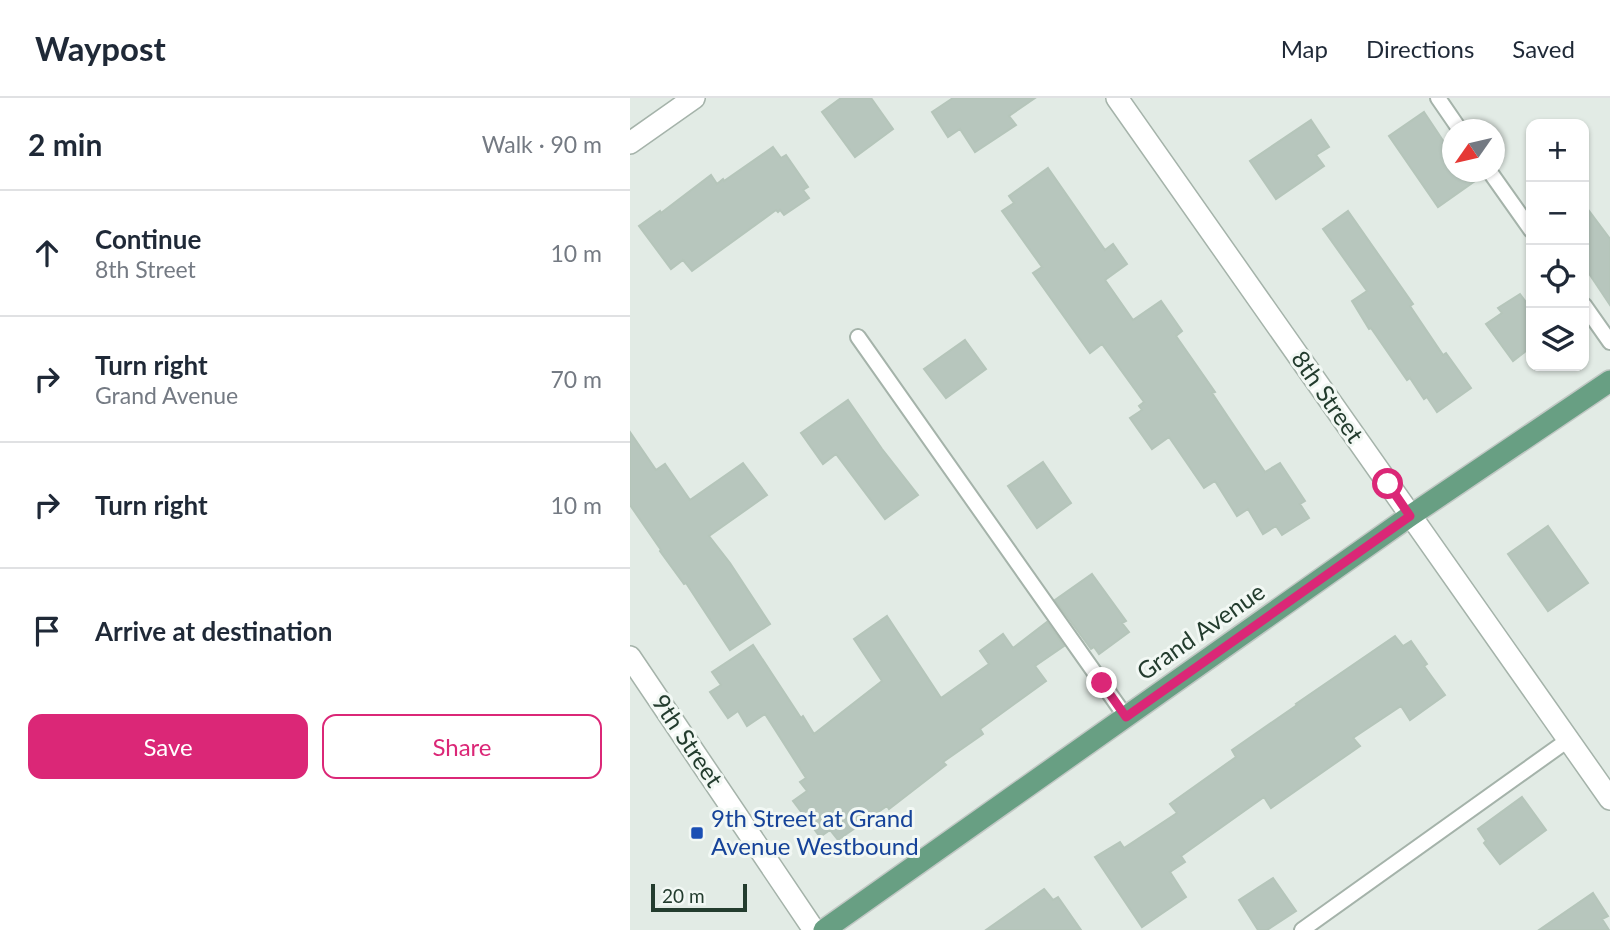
<!DOCTYPE html>
<meta charset="utf-8">
<style>
body{margin:0;font-family:Lato,sans-serif;background:#f6f6f7;color:#1f2937}
.controls{position:absolute;right:21px;top:21px;display:grid;overflow:hidden;border-radius:14px;box-shadow:0 2px 5px #0004}
.controls button{width:63px;height:63px;display:grid;place-items:center;padding:0;border:0;border-bottom:2px solid #e0e1e3;background:#fff;color:#1f2937;font:35px sans-serif}
.compass{position:absolute;left:812px;top:21px;width:63px;height:63px;border-radius:50%;background:#fff;box-shadow:0 2px 5px #0004;rotate:236deg}
.scale{position:absolute;left:21px;bottom:18px;width:96px;box-sizing:border-box;padding-left:7px;border:4px solid #233c2e;border-top:0;font-size:19px;line-height:24px;white-space:nowrap;color:#233c2e;-webkit-text-stroke:5px #f2f8f4;paint-order:stroke}
.stop{position:absolute;width:21px;height:21px;margin:-16px;border:5px solid #db2777;border-radius:50%;background:#fff}
.stop.end{background:#db2777;border-color:#fff;box-shadow:0 2px 7px #0008}
.list{margin:0;padding:0;list-style:none}
h2{display:flex;justify-content:space-between;align-items:center;height:91px;margin:0;padding:0 28px;font-size:30px}
h2 small{font-size:23px;font-weight:400;color:#747a83}
.list li{display:grid;grid-template-columns:46px 1fr auto;gap:21px;align-items:center;box-sizing:border-box;height:126px;padding:0 28px;border-top:2px solid #e0e1e3}
.list b{display:block;font-size:26px;white-space:nowrap}
.list p{margin:0;font-size:23px;white-space:nowrap;color:#747a83}
.list em{font-size:23px;font-style:normal;color:#747a83}
.actions{display:flex;gap:14px;padding:21px 28px}
.actions a{flex:1;padding:16px 0;border:2px solid #db2777;border-radius:14px;text-align:center;font-size:24px;color:#db2777}
.actions .main{background:#db2777;color:#fff}
.icon{flex:none;width:38px;height:38px;fill:none;stroke:currentColor;stroke-width:2;stroke-linecap:round;stroke-linejoin:round}
.map{position:relative;flex:none;width:980px;height:832px;overflow:hidden}
header{display:flex;align-items:center;gap:42px;box-sizing:border-box;height:98px;padding:0 35px;background:#fff;border-bottom:2px solid #e0e1e3}
header strong{font-size:33px}
nav{display:flex;gap:38px;margin-inline-start:auto;font-size:24px}
main{display:flex}
aside{flex:1;background:#fff}
.map>svg:first-child{display:block}
</style>
<header>
<strong>Waypost</strong>
<nav><a>Map</a><a>Directions</a><a>Saved</a></nav>
</header>
<main>
<aside>
<h2>2 min<small>Walk · 90 m</small></h2>
<ul class="list">
<li><svg class="icon" aria-label="ahead" viewBox="0 0 24 24"><path d="M12 20V5M6 11l6-6 6 6"/></svg><div><b>Continue</b><p>8th Street</p></div><em>10 m</em></li>
<li><svg class="icon" aria-label="right" viewBox="0 0 24 24"><path d="M7 20v-9h11M14 6l5 5-5 5"/></svg><div><b>Turn right</b><p>Grand Avenue</p></div><em>70 m</em></li>
<li><svg class="icon" aria-label="right" viewBox="0 0 24 24"><path d="M7 20v-9h11M14 6l5 5-5 5"/></svg><div><b>Turn right</b></div><em>10 m</em></li>
<li><svg class="icon" aria-label="arrive" viewBox="0 0 24 24"><path d="M6 21V4h12l-3 4 3 4H6"/></svg><div><b>Arrive at destination</b></div></li>
</ul>
<div class="actions"><a class="main">Save</a><a>Share</a></div>
</aside>
<div class="map">
<svg width="980" height="832" viewBox="0 0 980 832">
<rect width="100%" height="100%" fill="#e2ebe5"/>
<!-- building -->
<path fill="#b7c6bd" stroke="#b5c5ba" stroke-width="2" d="M 211,0 L 241,0 L 263,31 L 225,59 L 192,14 Z
M 323,0 L 405,0 L 379,18 L 386,27 L 345,54 L 330,31 L 318,39 L 302,14 Z
M 794,14 L 822,56 L 822,74 L 851,74 L 852,78 L 808,109 L 759,38 Z
M 681,22 L 699,49 L 686,57 L 694,68 L 646,101 L 620,63 Z
M 143,49 L 151,60 L 156,57 L 178,89 L 173,92 L 179,100 L 154,117 L 150,112 L 148,114 L 146,112 L 62,173 L 53,162 L 41,171 L 9,128 L 30,113 L 31,115 L 81,77 L 87,86 L 93,81 L 94,83 Z
M 418,70 L 475,152 L 483,146 L 497,166 L 475,182 L 503,222 L 531,203 L 552,233 L 546,238 L 585,294 L 582,295 L 635,374 L 650,365 L 675,403 L 670,406 L 679,420 L 652,437 L 646,428 L 633,436 L 618,411 L 607,418 L 585,383 L 574,390 L 539,339 L 522,351 L 500,320 L 512,312 L 509,308 L 514,304 L 472,246 L 460,255 L 403,175 L 412,169 L 372,113 L 384,105 L 379,98 Z
M 954,106 L 980,141 L 980,207 L 954,168 Z
M 718,113 L 783,206 L 780,208 L 813,257 L 816,255 L 841,290 L 807,314 L 797,299 L 794,301 L 780,280 L 777,282 L 741,230 L 739,231 L 722,203 L 737,193 L 693,131 Z
M 890,196 L 901,211 L 901,249 L 883,263 L 856,226 L 872,215 L 868,210 Z
M 335,242 L 356,271 L 316,300 L 294,271 Z
M 218,302 L 252,351 L 288,397 L 255,421 L 206,356 L 193,366 L 171,335 Z
M 0,334 L 26,372 L 35,366 L 60,402 L 113,365 L 137,397 L 79,438 L 100,465 L 140,526 L 100,552 L 56,485 L 54,486 L 30,453 L 31,452 L 0,407 Z
M 413,364 L 441,405 L 407,430 L 378,388 Z
M 918,428 L 958,485 L 918,513 L 878,456 Z
M 462,476 L 496,523 L 492,525 L 499,534 L 469,556 L 464,549 L 461,551 L 425,502 Z
M 257,518 L 311,600 L 359,566 L 350,553 L 373,536 L 383,550 L 417,524 L 434,548 L 405,568 L 416,583 L 350,631 L 353,636 L 313,664 L 316,667 L 259,711 L 257,708 L 208,742 L 200,732 L 190,739 L 163,703 L 177,693 L 170,684 L 176,680 L 135,616 L 117,628 L 108,613 L 98,620 L 80,594 L 91,587 L 82,574 L 123,547 L 171,620 L 173,618 L 184,636 L 252,583 L 224,541 Z
M 765,538 L 773,548 L 781,543 L 797,566 L 794,568 L 815,597 L 780,622 L 771,608 L 723,640 L 730,648 L 641,710 L 634,699 L 551,758 L 555,764 L 540,774 L 556,799 L 512,829 L 465,759 L 490,744 L 494,750 L 547,715 L 540,706 L 606,659 L 602,652 L 667,607 L 666,606 Z
M 892,699 L 916,732 L 870,766 L 854,745 L 856,743 L 848,731 Z
M 643,780 L 666,813 L 637,832 L 628,832 L 609,802 Z
M 414,791 L 423,802 L 428,799 L 451,832 L 356,832 Z
M 963,795 L 978,818 L 972,821 L 979,832 L 909,832 Z"/>
<g fill="none" stroke-linecap="round" stroke-linejoin="round">
<defs>
<path id="lane" d="M 808,0 L 830,32
M 860,74 L 901,132
M 954,207 L 980,244
M 228,239 L 496,619
M 672,832 L 938,642"/>
<path id="street" d="M 487,0 L 980,701
M 0,45 L 64,0
M 0,559 L 184,832"/>
<path id="primary" d="M 194,832 L 780,418 L 980,283"/>
</defs>
<!-- lane casing -->
<use href="#lane" stroke="#a5b3aa" stroke-width="18"/>
<!-- street casing -->
<use href="#street" stroke="#a5b3aa" stroke-width="24"/>
<!-- primary casing -->
<use href="#primary" stroke="#c1c8c4" stroke-width="24"/>
<!-- lane -->
<use href="#lane" stroke="#fff" stroke-width="14"/>
<!-- street -->
<use href="#street" stroke="#fff" stroke-width="21"/>
<!-- primary -->
<use href="#primary" stroke="#689f83" stroke-width="21"/>
</g>
<g fill="none" stroke-linecap="round" stroke-linejoin="round">
<!-- route -->
<path stroke="#db2777" stroke-width="9" d="M 472,585 L 496,619 L 780,418 L 758,386"/>
</g>
<!-- markers -->
<rect fill="#1a4fb4" stroke="#f2f8f4" stroke-width="2.5" x="60" y="728" width="14" height="14" rx="3.5"/>
<g text-anchor="middle" stroke-width="6" stroke-linejoin="round" paint-order="stroke">
<!-- street labels -->
<g font-size="24" fill="#233c2e" stroke="#f2f8f4">
<text transform="translate(697 299) rotate(55)" y="8">8th Street</text>
<text transform="translate(571 534) rotate(-35)" y="8">Grand Avenue</text>
<text transform="translate(57 643) rotate(56)" y="8">9th Street</text>
</g>
<!-- transit labels -->
<g font-size="24" fill="#164399" stroke="#f2f8f4" text-anchor="start">
<text x="81" y="729">9th Street at Grand<tspan x="81" dy="28">Avenue Westbound</tspan></text>
</g>
</g>
</svg>
<div class="controls">
<button>+</button>
<button>−</button>
<button><svg class="icon" aria-label="locate" viewBox="0 0 24 24"><circle cx="12" cy="12" r="6"/><path d="M12 2v4M12 18v4M2 12h4M18 12h4"/></svg></button>
<button><svg class="icon" aria-label="layers" viewBox="0 0 24 24"><path d="M12 4l9 5-9 5-9-5zM3 14l9 5 9-5"/></svg></button>
</div>
<svg class="compass" viewBox="-18 -18 36 36"><path d="M0-13l5 13h-10z" fill="#e53935"/><path d="M0 13l5-13h-10z" fill="#747a83"/></svg>
<div class="scale">20 m</div>
<div class="stop" style="left:758px;top:386px"></div>
<div class="stop end" style="left:472px;top:585px"></div>
</div>
</main>
